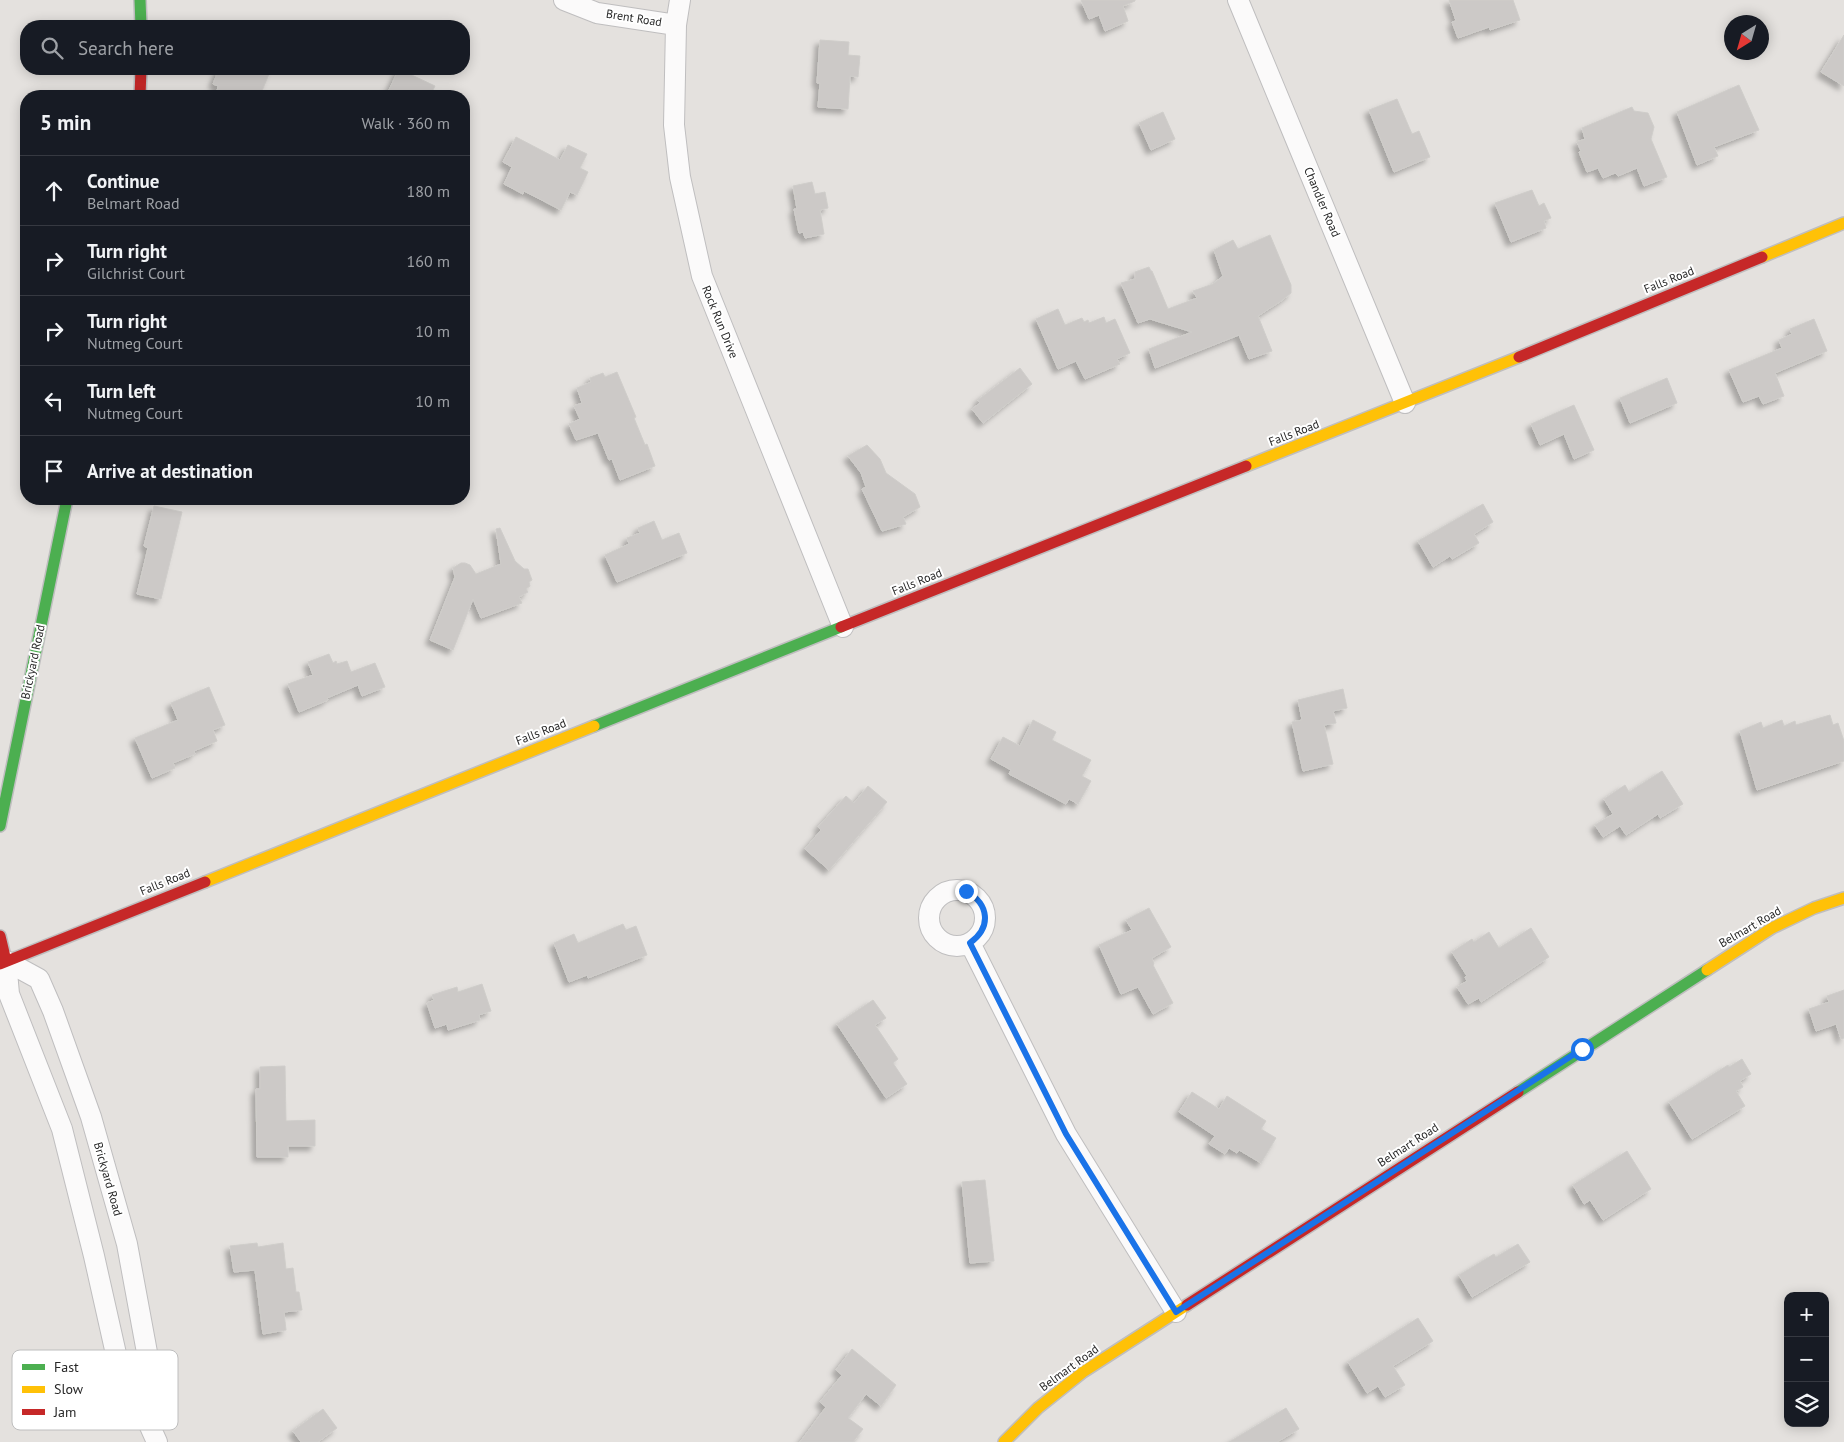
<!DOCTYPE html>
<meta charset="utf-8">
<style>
body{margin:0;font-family:"PT Sans",sans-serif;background:#242831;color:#f1f3f6}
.controls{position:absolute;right:15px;bottom:15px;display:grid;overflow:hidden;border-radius:10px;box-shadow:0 2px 12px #0003}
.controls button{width:45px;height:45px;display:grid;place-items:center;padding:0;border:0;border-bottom:1px solid #363941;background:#171b24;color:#f1f3f6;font:25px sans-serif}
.compass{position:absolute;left:1724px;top:15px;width:45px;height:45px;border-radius:50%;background:#171b24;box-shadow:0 2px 12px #0003;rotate:217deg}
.stop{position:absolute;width:15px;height:15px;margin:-11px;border:4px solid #1a73e8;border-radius:50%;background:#fff}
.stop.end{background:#1a73e8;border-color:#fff;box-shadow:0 1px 5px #0008}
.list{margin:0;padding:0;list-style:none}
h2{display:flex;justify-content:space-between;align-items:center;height:65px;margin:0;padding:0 20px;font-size:21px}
h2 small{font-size:16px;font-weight:400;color:#9ea1a6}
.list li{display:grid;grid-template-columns:32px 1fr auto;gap:15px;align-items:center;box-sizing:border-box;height:70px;padding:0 20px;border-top:1px solid #363941}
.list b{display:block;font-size:19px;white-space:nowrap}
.list p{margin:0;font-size:16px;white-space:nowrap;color:#9ea1a6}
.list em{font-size:16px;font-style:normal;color:#9ea1a6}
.icon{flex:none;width:28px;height:28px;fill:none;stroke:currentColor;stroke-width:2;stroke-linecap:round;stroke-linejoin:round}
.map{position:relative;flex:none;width:1844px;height:1442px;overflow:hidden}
.search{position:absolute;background:#171b24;box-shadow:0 2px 12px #0003;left:20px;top:20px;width:450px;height:55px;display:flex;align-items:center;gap:12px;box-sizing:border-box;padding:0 18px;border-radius:20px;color:#9ea1a6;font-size:19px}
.panel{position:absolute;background:#171b24;box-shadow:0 2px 12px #0003;left:20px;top:90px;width:450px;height:415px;border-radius:20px}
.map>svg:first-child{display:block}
</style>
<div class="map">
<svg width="1844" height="1442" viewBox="0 0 1844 1442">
<defs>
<filter id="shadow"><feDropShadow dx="-4.5" dy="4.5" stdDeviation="2.5" flood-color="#0004"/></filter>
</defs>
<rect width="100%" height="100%" fill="#e4e1de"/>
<!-- building -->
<path fill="#ccc9c7" stroke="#cfcdca" filter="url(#shadow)" d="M 1081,0 L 1135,0 L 1135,1 L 1123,6 L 1128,21 L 1105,31 L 1099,15 L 1089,19 Z
M 1449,0 L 1513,0 L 1520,20 L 1490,30 L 1489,27 L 1458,38 L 1452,22 L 1456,21 Z
M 1844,35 L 1844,86 L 1821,72 Z
M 820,40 L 849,42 L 848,55 L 860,56 L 858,77 L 850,76 L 848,109 L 818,107 L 820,83 L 817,83 Z
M 219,69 L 271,69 L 260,96 L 216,96 L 218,86 L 213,84 Z
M 399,69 L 435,86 L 430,96 L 386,96 Z
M 1739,85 L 1759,130 L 1714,147 L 1718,156 L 1697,165 L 1677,112 Z
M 1397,99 L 1412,134 L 1419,131 L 1430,157 L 1394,172 L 1369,110 Z
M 1632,107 L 1634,111 L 1648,113 L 1654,127 L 1651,139 L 1667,177 L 1644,186 L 1637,168 L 1618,176 L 1615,173 L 1603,178 L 1598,168 L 1587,172 L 1579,152 L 1581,151 L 1577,142 L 1585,139 L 1582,128 Z
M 1163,112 L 1175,139 L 1151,150 L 1139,123 Z
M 516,137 L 560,160 L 568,145 L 587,154 L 580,168 L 588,172 L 577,195 L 570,192 L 561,210 L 524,191 L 523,194 L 504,184 L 512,167 L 503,162 Z
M 812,182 L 815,194 L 825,192 L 828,208 L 820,210 L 824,234 L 805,238 L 803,232 L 799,233 L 794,209 L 797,209 L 793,186 Z
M 1532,190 L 1539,206 L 1544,203 L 1551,218 L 1544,221 L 1546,228 L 1511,242 L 1495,203 Z
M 1270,235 L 1291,285 L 1291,293 L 1281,301 L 1258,316 L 1272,351 L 1249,359 L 1239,335 L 1155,368 L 1149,349 L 1192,332 L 1150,319 L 1138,323 L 1121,283 L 1135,279 L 1135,272 L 1149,267 L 1151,271 L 1152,271 L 1168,309 L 1197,298 L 1193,291 L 1213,284 L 1223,276 L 1214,250 L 1233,240 L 1238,249 Z
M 1058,309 L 1065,325 L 1082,318 L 1084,322 L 1088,320 L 1089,323 L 1104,317 L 1106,323 L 1115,319 L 1130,353 L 1117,359 L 1120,364 L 1085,379 L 1076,361 L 1058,369 L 1036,319 Z
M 1814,319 L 1827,351 L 1775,373 L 1784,396 L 1763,404 L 1759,396 L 1743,402 L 1729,370 L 1782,348 L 1779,340 L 1792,334 L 1790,329 Z
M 1020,368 L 1032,384 L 983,423 L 972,409 L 980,403 L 978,400 Z
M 617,372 L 636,417 L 634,418 L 645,445 L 647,444 L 655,466 L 620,480 L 612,459 L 609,460 L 598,433 L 576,440 L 569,424 L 580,419 L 574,406 L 582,403 L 577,388 L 591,382 L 590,378 L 603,373 L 605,377 Z
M 1667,378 L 1677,403 L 1630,423 L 1620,398 Z
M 1574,405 L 1594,450 L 1574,459 L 1564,434 L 1540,445 L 1531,424 Z
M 867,445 L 880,459 L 886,473 L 915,494 L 920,507 L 903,517 L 906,524 L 882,531 L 862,489 L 866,487 L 861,473 L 848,456 Z
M 1483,504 L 1493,522 L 1474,534 L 1479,543 L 1452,559 L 1450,556 L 1433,567 L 1418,541 Z
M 154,506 L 182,512 L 161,599 L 137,594 L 148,548 L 144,546 Z
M 654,521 L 662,540 L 679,533 L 687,553 L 617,582 L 605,555 L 629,544 L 627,538 L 640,533 L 638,528 Z
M 500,528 L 515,561 L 524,569 L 528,569 L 532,580 L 529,582 L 530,586 L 526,589 L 528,592 L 519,597 L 522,603 L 481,618 L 473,599 L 453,650 L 430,640 L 455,577 L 453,568 L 461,563 L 465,563 L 470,565 L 476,574 L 501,564 L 496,529 Z
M 329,654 L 333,663 L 336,661 L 337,664 L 347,661 L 351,672 L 375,663 L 385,687 L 362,696 L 358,685 L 327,698 L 328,700 L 299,712 L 288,684 L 313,675 L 308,662 Z
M 209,687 L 225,725 L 213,730 L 217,741 L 194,751 L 195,754 L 173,763 L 175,768 L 152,778 L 135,738 L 178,720 L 171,703 Z
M 1343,689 L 1347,708 L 1333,711 L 1336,723 L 1324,725 L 1333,764 L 1303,771 L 1292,722 L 1302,720 L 1298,700 Z
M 1830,715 L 1833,725 L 1838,723 L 1844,741 L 1844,761 L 1757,790 L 1740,731 L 1761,722 L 1763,728 L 1782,720 L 1784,726 L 1795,721 L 1796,725 Z
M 1033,720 L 1056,732 L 1052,740 L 1091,760 L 1082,776 L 1091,781 L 1078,804 L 1069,799 L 1066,804 L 1009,774 L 1011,770 L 991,759 L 1003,737 L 1020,746 Z
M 1662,771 L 1683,804 L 1660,818 L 1658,814 L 1626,835 L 1620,826 L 1603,837 L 1595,825 L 1613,814 L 1604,799 L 1625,785 L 1629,792 Z
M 868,786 L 887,802 L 829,870 L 805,849 L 821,830 L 818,827 L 846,796 L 854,803 Z
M 1149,908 L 1171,947 L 1152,958 L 1154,964 L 1153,965 L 1173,1003 L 1153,1014 L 1138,987 L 1121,994 L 1099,945 L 1132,930 L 1126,920 Z
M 623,924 L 626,930 L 636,926 L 647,955 L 588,978 L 587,975 L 569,982 L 554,943 L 574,934 L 578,943 Z
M 1531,928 L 1549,957 L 1481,1002 L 1479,998 L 1468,1004 L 1457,987 L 1467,981 L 1465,977 L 1467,976 L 1452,952 L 1472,939 L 1474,942 L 1489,932 L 1499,948 Z
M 482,984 L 491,1011 L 479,1015 L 480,1020 L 448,1030 L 447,1024 L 435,1028 L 427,1003 L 434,1000 L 432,995 L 457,987 L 458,992 Z
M 1844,990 L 1844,1038 L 1841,1039 L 1836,1024 L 1816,1031 L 1809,1009 L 1829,1002 L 1827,996 Z
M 873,1000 L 886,1018 L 875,1025 L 898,1059 L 893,1063 L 907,1084 L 886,1098 L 837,1024 Z
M 1742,1059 L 1751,1074 L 1740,1081 L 1743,1087 L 1736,1091 L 1745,1106 L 1692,1139 L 1669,1102 L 1728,1065 L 1729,1067 Z
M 285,1066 L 286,1121 L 315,1120 L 315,1146 L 288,1146 L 288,1157 L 257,1157 L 256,1089 L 260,1089 L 260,1067 Z
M 1192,1092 L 1219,1109 L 1227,1096 L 1266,1121 L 1261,1129 L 1276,1138 L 1261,1163 L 1239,1150 L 1237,1153 L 1229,1148 L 1225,1154 L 1209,1144 L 1215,1136 L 1179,1112 Z
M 1627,1151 L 1651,1189 L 1603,1220 L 1590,1200 L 1584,1204 L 1573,1185 Z
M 985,1180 L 994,1261 L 970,1263 L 962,1182 Z
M 257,1243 L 258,1247 L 283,1243 L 286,1269 L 293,1268 L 296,1292 L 299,1292 L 302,1310 L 284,1312 L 286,1330 L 263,1334 L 255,1270 L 234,1272 L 230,1246 Z
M 1518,1244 L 1530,1262 L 1472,1297 L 1459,1275 L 1494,1254 L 1496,1257 Z
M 1418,1318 L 1433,1341 L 1393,1366 L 1405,1385 L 1385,1397 L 1378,1386 L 1367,1393 L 1348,1362 Z
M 852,1349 L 896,1385 L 881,1406 L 866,1394 L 848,1418 L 863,1429 L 853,1442 L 800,1442 L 826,1407 L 820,1402 L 842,1375 L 836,1370 Z
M 1286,1408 L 1299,1429 L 1277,1442 L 1229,1442 Z
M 323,1409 L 337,1428 L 318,1442 L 301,1442 L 293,1431 Z"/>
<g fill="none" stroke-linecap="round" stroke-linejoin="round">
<defs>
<path id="street" d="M 564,0 L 597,13 L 676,25
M 680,0 L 676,25 L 674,125 L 680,177 L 702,276 L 843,627
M 1238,0 L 1405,403
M929 918a28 28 0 1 1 56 0a28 28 0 1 1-56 0Z
M 970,943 L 1066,1134 L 1176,1312
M 6,961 L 9,994 L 62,1129 L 94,1256 L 125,1394 L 148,1422 L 157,1442
M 6,961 L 39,979 L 53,1011 L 91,1117 L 127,1244 L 153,1385 L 148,1422"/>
<path id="fast" d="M 140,0 L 141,26
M 594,726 L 841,627
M 0,826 L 67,499
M 1518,1092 L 1707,970"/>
<path id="slow" d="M 1762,257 L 1844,223
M 1246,466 L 1519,357
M 205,882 L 594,726
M 1707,970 L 1772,928 L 1814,908 L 1844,898
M 1004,1442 L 1038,1408 L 1083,1372 L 1187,1305"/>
<path id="jam" d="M 140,96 L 141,69
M 1519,357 L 1762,257
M 841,627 L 1246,466
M 0,936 L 6,961
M 0,964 L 205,882
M 1187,1305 L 1518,1092"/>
</defs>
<!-- street casing -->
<use href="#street" stroke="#bfbebf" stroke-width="22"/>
<!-- fast casing -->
<use href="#fast" stroke="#bfbebf" stroke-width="14"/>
<!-- slow casing -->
<use href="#slow" stroke="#bfbebf" stroke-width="14"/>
<!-- jam casing -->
<use href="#jam" stroke="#bfbebf" stroke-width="14"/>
<!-- street -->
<use href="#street" stroke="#fbfafa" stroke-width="20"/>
<!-- fast -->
<use href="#fast" stroke="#4caf50" stroke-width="11"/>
<!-- slow -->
<use href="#slow" stroke="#ffc107" stroke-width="11"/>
<!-- jam -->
<use href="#jam" stroke="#c62828" stroke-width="11"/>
</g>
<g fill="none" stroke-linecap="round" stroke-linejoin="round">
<!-- route -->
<path stroke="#1a73e8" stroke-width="6" d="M 966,891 C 989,904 992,927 970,943 L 1066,1134 L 1176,1312 L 1582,1049"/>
</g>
<g text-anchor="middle" stroke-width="4" stroke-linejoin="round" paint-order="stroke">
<!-- street labels -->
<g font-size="12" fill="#272727" stroke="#fff">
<text transform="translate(634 18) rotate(9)" y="4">Brent Road</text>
<text transform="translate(1322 202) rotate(67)" y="4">Chandler Road</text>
<text transform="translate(1669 280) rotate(-22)" y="4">Falls Road</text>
<text transform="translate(720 322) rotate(68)" y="4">Rock Run Drive</text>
<text transform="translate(1294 433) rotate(-21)" y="4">Falls Road</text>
<text transform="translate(917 582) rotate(-22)" y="4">Falls Road</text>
<text transform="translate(33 662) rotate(-78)" y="4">Brickyard Road</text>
<text transform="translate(541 732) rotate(-21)" y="4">Falls Road</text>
<text transform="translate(165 882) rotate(-22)" y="4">Falls Road</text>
<text transform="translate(1750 927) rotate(-30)" y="4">Belmart Road</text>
<text transform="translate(1408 1145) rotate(-33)" y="4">Belmart Road</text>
<text transform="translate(108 1179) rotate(74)" y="4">Brickyard Road</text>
<text transform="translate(1069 1368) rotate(-36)" y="4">Belmart Road</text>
</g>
</g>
<!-- legend -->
<rect x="12" y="1350" width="166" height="80" rx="8" fill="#fff" stroke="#bebebe" stroke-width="1"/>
<rect x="22" y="1364" width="23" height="6" fill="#4caf50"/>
<rect x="22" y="1386" width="23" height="7" fill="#ffc107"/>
<rect x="22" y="1409" width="23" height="6" fill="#c62828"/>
<g font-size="14" fill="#272727">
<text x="54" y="1372">Fast</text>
<text x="54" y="1394">Slow</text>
<text x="54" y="1417">Jam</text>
</g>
</svg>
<div class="controls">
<button>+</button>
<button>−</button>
<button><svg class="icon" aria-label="layers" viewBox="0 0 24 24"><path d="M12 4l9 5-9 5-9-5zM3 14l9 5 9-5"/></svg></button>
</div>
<svg class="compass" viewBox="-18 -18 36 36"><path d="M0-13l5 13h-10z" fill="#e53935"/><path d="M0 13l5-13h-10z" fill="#9ea1a6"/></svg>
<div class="stop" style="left:1582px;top:1049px"></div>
<div class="stop end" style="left:966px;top:891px"></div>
<div class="search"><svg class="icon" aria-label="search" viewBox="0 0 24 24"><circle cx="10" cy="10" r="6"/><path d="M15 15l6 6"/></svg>Search here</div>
<section class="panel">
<h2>5 min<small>Walk · 360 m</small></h2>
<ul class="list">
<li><svg class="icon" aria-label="ahead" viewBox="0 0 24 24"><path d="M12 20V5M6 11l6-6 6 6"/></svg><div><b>Continue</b><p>Belmart Road</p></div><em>180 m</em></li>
<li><svg class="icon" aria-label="right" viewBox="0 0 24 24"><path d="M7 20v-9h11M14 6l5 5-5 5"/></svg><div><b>Turn right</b><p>Gilchrist Court</p></div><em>160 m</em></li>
<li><svg class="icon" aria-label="right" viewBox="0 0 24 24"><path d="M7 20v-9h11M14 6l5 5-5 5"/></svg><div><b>Turn right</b><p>Nutmeg Court</p></div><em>10 m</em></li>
<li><svg class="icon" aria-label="left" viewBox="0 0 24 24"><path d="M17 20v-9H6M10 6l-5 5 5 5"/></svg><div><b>Turn left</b><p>Nutmeg Court</p></div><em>10 m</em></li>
<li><svg class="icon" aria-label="arrive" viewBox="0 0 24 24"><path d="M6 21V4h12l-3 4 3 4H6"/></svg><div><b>Arrive at destination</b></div></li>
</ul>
</section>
</div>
